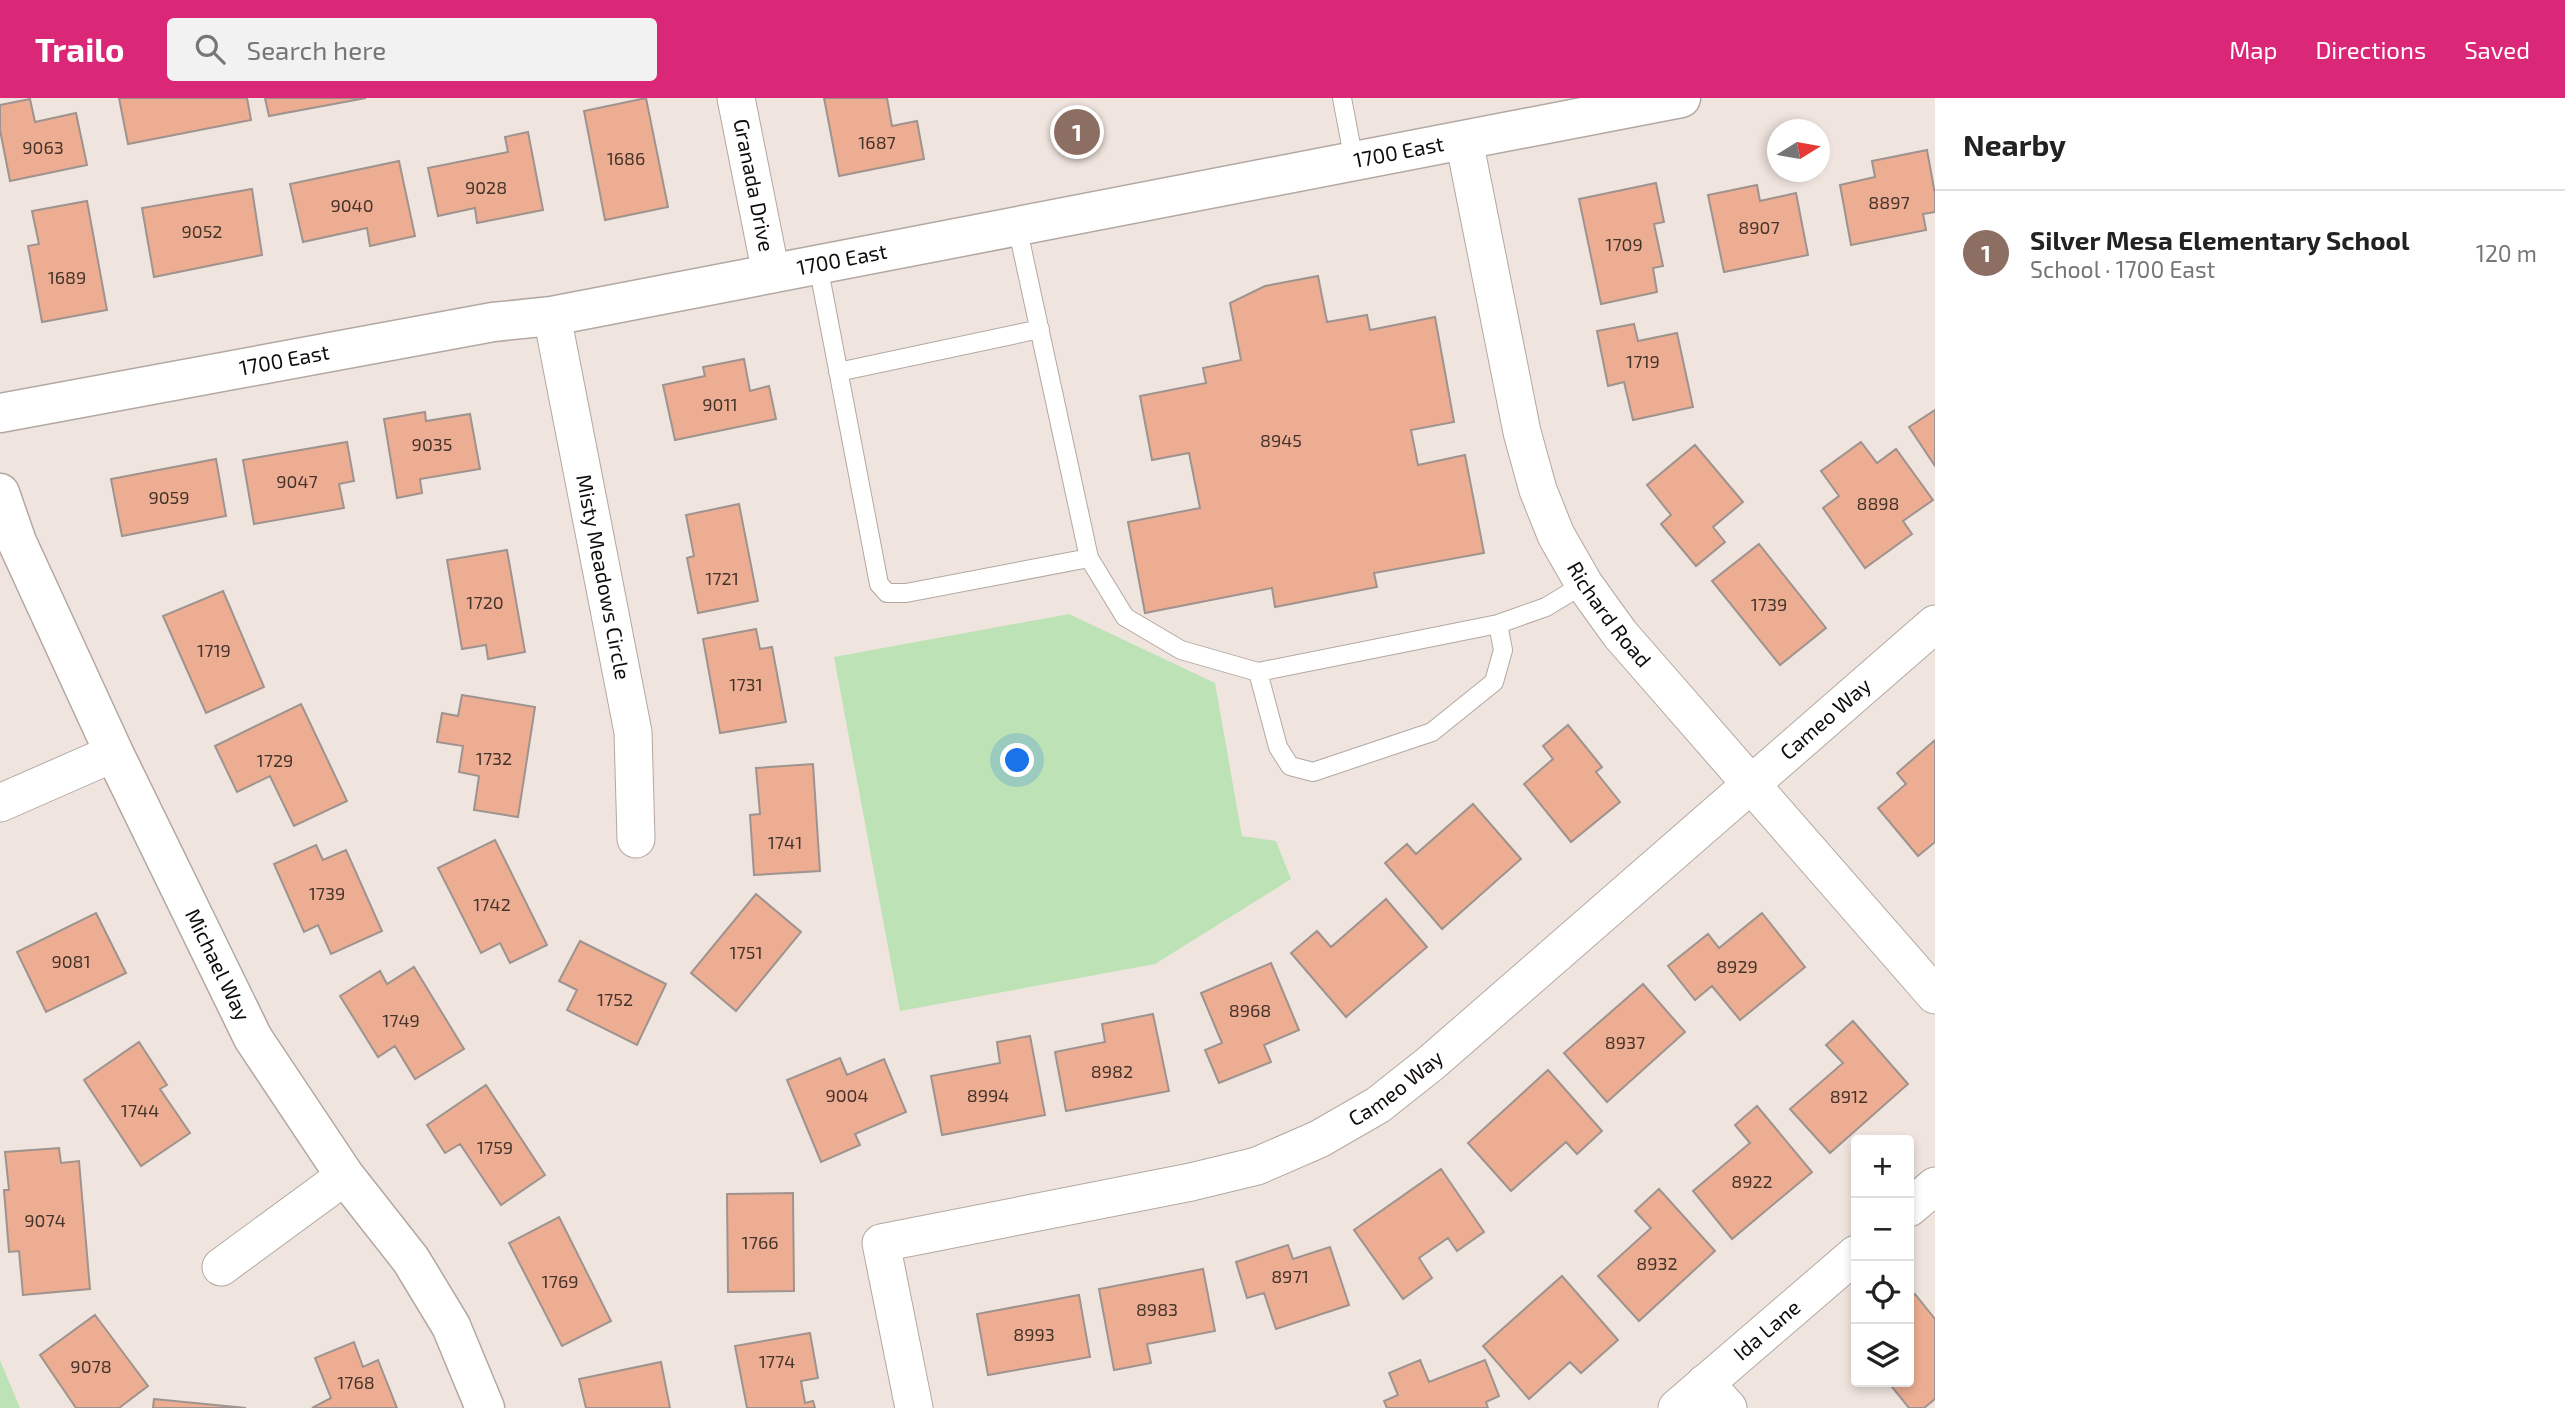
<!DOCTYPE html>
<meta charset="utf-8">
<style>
body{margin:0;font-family:"Exo 2",sans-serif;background:#f2f2f2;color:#222}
.controls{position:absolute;right:21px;bottom:21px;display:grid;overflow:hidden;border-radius:7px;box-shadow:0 4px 10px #0003}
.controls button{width:63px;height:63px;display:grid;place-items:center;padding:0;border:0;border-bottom:2px solid #e0e0e0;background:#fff;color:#222;font:35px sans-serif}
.compass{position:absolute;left:1767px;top:21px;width:63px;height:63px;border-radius:50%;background:#fff;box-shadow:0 4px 10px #0003;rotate:79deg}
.you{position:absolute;left:1018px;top:663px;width:24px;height:24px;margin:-18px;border:5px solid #fff;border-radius:50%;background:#1a73e8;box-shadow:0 0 0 10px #1a73e833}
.badge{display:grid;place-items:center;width:46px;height:46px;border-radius:50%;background:#db2777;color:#fff;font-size:23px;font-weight:700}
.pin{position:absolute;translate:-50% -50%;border:4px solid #fff;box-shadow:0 2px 7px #0006}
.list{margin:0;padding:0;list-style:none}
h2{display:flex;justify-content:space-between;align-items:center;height:91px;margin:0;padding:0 28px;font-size:30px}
h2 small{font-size:23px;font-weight:400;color:#767676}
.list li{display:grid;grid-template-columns:46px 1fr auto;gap:21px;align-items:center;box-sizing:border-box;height:126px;padding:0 28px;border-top:2px solid #e0e0e0}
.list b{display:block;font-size:26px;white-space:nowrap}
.list p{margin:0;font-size:23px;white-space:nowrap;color:#767676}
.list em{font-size:23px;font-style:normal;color:#767676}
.icon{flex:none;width:38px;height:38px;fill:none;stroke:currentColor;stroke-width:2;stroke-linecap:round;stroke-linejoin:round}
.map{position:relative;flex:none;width:1935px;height:1310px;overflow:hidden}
header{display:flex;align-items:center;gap:42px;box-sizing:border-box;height:98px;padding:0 35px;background:#db2777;color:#fff}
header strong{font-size:33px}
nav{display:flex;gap:38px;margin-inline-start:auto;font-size:24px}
.search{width:490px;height:63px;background:#f2f2f2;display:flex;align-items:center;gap:18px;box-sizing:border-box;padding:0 24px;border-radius:7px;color:#767676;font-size:26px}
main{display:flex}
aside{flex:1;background:#fff}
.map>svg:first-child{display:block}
</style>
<header>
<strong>Trailo</strong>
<div class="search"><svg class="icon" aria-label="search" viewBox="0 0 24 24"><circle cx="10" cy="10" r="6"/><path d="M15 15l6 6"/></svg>Search here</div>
<nav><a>Map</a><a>Directions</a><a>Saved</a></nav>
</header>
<main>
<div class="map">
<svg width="1935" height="1310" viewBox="0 0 1935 1310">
<rect width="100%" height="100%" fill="#f0e5de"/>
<!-- green -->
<path fill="#bce2b5" d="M 1069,516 L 1215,585 L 1242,738 L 1276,743 L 1291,781 L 1155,866 L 900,913 L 834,559 Z
M 0,1262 L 20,1310 L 0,1310 Z"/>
<!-- building -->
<path fill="#ecad92" stroke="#9e938e" stroke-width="2" d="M 119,0 L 247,0 L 251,22 L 128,46 Z
M 265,0 L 366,0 L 269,18 Z
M 646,0 L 668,109 L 605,122 L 584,13 Z
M 824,0 L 887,0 L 892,28 L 917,23 L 924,61 L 839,78 Z
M 30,1 L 35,24 L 76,15 L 87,67 L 10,83 L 0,32 L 0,7 Z
M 528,34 L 543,112 L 477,125 L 475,110 L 438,118 L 428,70 L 508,54 L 505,39 Z
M 1927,52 L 1935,96 L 1935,114 L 1923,116 L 1926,132 L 1851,147 L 1840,87 L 1875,79 L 1872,63 Z
M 399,63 L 415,138 L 370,148 L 367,130 L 303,144 L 290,86 Z
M 1656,85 L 1664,124 L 1654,126 L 1663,168 L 1653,170 L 1657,194 L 1601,206 L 1579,101 Z
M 1757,87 L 1760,103 L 1796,95 L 1808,157 L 1724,174 L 1708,97 Z
M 252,91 L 262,157 L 154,179 L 142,110 Z
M 87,103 L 107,212 L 42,224 L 28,148 L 39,146 L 32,113 Z
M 1318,178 L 1327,224 L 1367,217 L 1370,232 L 1435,219 L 1454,324 L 1411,332 L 1418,367 L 1465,357 L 1484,455 L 1374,475 L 1377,489 L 1275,509 L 1272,490 L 1145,515 L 1128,424 L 1200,410 L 1189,355 L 1152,362 L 1140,298 L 1206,285 L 1203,270 L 1241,262 L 1230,205 L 1265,188 Z
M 1634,226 L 1638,243 L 1677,235 L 1693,309 L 1633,322 L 1624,284 L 1608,288 L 1597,233 Z
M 744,261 L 750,293 L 769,288 L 776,321 L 675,342 L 663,287 L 705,278 L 703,269 Z
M 1935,312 L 1935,368 L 1909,329 Z
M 425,314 L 426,323 L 470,316 L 480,371 L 420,381 L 422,395 L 397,400 L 384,321 Z
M 347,344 L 354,383 L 339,386 L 344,410 L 254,426 L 243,362 Z
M 1861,344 L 1877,365 L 1896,351 L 1933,402 L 1903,423 L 1912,436 L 1865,470 L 1823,410 L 1839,398 L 1821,373 Z
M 1695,347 L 1743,404 L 1713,429 L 1725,444 L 1696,468 L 1661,426 L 1671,417 L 1647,387 Z
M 216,361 L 226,418 L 122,438 L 111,381 Z
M 739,406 L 758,503 L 698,515 L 687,460 L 694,458 L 686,417 Z
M 1759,446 L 1826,530 L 1780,567 L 1712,483 Z
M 507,452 L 525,554 L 488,561 L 486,547 L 462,551 L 447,462 Z
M 223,493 L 264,589 L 206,615 L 163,518 Z
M 756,531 L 760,551 L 772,549 L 786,624 L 720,635 L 703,541 Z
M 462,597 L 535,609 L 518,719 L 474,712 L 479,678 L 459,674 L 463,648 L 437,644 L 442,615 L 458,618 Z
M 301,606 L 347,703 L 294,728 L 270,678 L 237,694 L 215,648 Z
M 1568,627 L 1602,669 L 1596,674 L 1620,704 L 1571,744 L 1524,686 L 1553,661 L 1543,648 Z
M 1935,642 L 1935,744 L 1918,758 L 1878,710 L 1906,686 L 1897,675 Z
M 813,666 L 820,773 L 754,777 L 750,717 L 760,716 L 756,670 Z
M 1473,706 L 1521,761 L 1442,831 L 1385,765 L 1407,746 L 1416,756 Z
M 495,742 L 547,847 L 510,865 L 500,845 L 481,855 L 438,770 Z
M 316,747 L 323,762 L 346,752 L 382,833 L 331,856 L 318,827 L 304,834 L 274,766 Z
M 756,796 L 801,834 L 736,913 L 691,875 Z
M 1386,801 L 1427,849 L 1346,919 L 1291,855 L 1317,833 L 1331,849 Z
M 96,815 L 126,875 L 46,914 L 17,854 Z
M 1762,815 L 1805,869 L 1740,922 L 1712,888 L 1695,902 L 1668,868 L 1708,836 L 1719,850 Z
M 580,843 L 666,886 L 637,947 L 567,912 L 577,892 L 559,883 Z
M 1271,865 L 1299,932 L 1264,947 L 1271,964 L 1219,985 L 1205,952 L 1222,945 L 1201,895 Z
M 414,869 L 464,951 L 415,981 L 395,948 L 378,959 L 340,898 L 380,873 L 387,886 Z
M 1643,886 L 1685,934 L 1607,1004 L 1564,955 Z
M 1153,916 L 1169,993 L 1066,1013 L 1055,954 L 1105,944 L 1102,926 Z
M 1853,923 L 1908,986 L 1830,1055 L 1790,1011 L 1843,965 L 1826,947 Z
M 1030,938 L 1045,1017 L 942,1037 L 931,978 L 1000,965 L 997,944 Z
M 139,944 L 167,987 L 160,991 L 190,1035 L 141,1068 L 84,982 Z
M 840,960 L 847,977 L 884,961 L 906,1014 L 855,1036 L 860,1047 L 821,1064 L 787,982 Z
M 1548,972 L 1602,1033 L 1577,1056 L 1566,1044 L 1511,1093 L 1468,1045 Z
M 486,987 L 545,1077 L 501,1107 L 460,1046 L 445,1055 L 427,1027 Z
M 1757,1008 L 1812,1074 L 1732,1141 L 1693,1093 L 1750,1045 L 1735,1027 Z
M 59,1050 L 61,1065 L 79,1063 L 90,1191 L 23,1197 L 19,1153 L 9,1154 L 4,1092 L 9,1092 L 5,1054 Z
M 1441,1071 L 1484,1134 L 1457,1153 L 1448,1140 L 1419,1160 L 1432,1180 L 1403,1201 L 1354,1132 Z
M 1659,1091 L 1715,1153 L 1639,1223 L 1598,1178 L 1651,1130 L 1635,1113 Z
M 793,1095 L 794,1193 L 728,1194 L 727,1096 Z
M 559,1119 L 611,1223 L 562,1248 L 509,1145 Z
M 1288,1147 L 1293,1161 L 1330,1149 L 1349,1207 L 1276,1231 L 1264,1195 L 1247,1200 L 1236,1164 Z
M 1203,1171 L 1215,1233 L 1147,1246 L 1151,1265 L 1114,1272 L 1099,1191 Z
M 1562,1178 L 1618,1242 L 1581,1275 L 1570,1264 L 1529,1301 L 1483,1248 Z
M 1915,1196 L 1935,1221 L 1935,1301 L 1924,1310 L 1909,1310 L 1888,1284 L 1909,1284 L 1909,1202 Z
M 1079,1197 L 1090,1259 L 988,1277 L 977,1216 Z
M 95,1217 L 148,1288 L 119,1310 L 76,1310 L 40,1257 Z
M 810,1235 L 818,1280 L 801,1283 L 805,1305 L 813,1303 L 815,1310 L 747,1310 L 735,1248 Z
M 354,1244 L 363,1269 L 378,1262 L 397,1310 L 312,1310 L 331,1300 L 315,1260 Z
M 1420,1262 L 1429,1284 L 1485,1262 L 1499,1298 L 1486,1304 L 1488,1310 L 1387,1310 L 1384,1303 L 1398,1297 L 1389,1275 Z
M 661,1264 L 670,1310 L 586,1310 L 579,1281 Z
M 154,1301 L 246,1310 L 153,1310 Z"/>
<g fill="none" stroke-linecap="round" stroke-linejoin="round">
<defs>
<path id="lane" d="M 1342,0 L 1354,63
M 1017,128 L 1089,460
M 818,167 L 879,486 L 887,495 L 906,495 L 1089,460 L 1125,519 L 1181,552 L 1258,574 L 1278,649 L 1290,668 L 1313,674 L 1432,634 L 1494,584 L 1503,552 L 1498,526 L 1258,574
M 838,274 L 1040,231
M 1498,526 L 1546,509 L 1584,486"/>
<g id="street">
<path id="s1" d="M 736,0 L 771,176"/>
<path id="s2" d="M 1464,42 L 1522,334 L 1538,392 L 1556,437 L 1584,486 L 1620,536 L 1935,897"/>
<path id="s3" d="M 552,218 L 633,634 L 636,741"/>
<path d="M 0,705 L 114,655"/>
<path d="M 1909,1110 L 1935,1088"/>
<path d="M 221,1169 L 345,1078"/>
<path d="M 1705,1285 L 1728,1310"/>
<path id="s4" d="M 914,1310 L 881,1145 L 1191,1084 L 1257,1068 L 1319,1041 L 1378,1007 L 1431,965 L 1935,526"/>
<path id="s5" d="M 1677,1310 L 1856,1156"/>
</g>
<g id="secondary">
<path id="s6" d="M 0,315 L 493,224 L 552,218 L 1681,0"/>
<path id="s7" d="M 0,395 L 17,444 L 114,655 L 253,940 L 345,1078 L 411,1162 L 451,1228 L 485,1310"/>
</g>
</defs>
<!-- lane casing -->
<use href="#lane" stroke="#b3a8a1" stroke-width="20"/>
<!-- street casing -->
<use href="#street" stroke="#b3a8a1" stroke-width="39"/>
<!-- secondary casing -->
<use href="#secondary" stroke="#b3a8a1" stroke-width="41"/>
<!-- lane -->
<use href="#lane" stroke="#fff" stroke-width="18"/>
<!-- street -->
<use href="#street" stroke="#fff" stroke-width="37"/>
<!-- secondary -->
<use href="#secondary" stroke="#fff" stroke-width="38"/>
</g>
<g text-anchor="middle" stroke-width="5" stroke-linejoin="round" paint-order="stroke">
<!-- number labels -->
<g font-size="18" fill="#46342b">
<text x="877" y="51">1687</text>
<text x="43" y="56">9063</text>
<text x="626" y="67">1686</text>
<text x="486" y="96">9028</text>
<text x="1889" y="111">8897</text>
<text x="352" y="114">9040</text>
<text x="1759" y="136">8907</text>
<text x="202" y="140">9052</text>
<text x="1624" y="153">1709</text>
<text x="67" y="186">1689</text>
<text x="1643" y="270">1719</text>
<text x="720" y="313">9011</text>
<text x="1281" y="349">8945</text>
<text x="432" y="353">9035</text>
<text x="297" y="390">9047</text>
<text x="169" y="406">9059</text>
<text x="1878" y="412">8898</text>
<text x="722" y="487">1721</text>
<text x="485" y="511">1720</text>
<text x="1769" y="513">1739</text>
<text x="214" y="559">1719</text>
<text x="746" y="593">1731</text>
<text x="494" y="667">1732</text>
<text x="275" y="669">1729</text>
<text x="785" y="751">1741</text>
<text x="327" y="802">1739</text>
<text x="492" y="813">1742</text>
<text x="746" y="861">1751</text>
<text x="71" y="870">9081</text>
<text x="1737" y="875">8929</text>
<text x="615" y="908">1752</text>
<text x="1250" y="919">8968</text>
<text x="401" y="929">1749</text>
<text x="1625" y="951">8937</text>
<text x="1112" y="980">8982</text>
<text x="847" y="1004">9004</text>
<text x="988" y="1004">8994</text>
<text x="1849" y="1005">8912</text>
<text x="140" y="1019">1744</text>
<text x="495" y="1056">1759</text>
<text x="1752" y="1090">8922</text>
<text x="45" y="1129">9074</text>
<text x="760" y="1151">1766</text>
<text x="1657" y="1172">8932</text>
<text x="1290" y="1185">8971</text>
<text x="560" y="1190">1769</text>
<text x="1157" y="1218">8983</text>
<text x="1034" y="1243">8993</text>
<text x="777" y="1270">1774</text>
<text x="91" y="1275">9078</text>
<text x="356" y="1291">1768</text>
</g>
<!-- street labels -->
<g font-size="21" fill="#0f0c09" stroke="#fff">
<text dy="7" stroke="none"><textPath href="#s6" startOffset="1423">1700 East</textPath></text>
<text dy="7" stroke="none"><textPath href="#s1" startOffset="89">Granada Drive</textPath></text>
<text dy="7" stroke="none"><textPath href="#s6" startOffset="856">1700 East</textPath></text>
<text dy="7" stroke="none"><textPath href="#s6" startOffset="289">1700 East</textPath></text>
<text dy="7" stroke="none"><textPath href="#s3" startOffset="266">Misty Meadows Circle</textPath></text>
<text dy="7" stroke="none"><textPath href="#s2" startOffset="502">Richard Road</textPath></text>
<text dy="7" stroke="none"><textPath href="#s4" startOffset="1279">Cameo Way</textPath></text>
<text dy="7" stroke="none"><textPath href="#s7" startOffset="520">Michael Way</textPath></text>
<text dy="7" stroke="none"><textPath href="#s4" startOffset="712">Cameo Way</textPath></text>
<text dy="7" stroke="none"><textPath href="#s5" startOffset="119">Ida Lane</textPath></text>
</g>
</g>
</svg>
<div class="controls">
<button>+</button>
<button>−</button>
<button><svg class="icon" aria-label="locate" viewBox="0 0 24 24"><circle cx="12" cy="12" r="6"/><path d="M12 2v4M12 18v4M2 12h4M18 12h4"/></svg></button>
<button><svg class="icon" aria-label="layers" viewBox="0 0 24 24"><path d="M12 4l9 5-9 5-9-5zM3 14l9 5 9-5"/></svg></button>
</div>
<svg class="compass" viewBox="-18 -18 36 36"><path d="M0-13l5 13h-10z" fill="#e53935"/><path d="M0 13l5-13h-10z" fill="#767676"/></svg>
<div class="you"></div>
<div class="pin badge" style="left:1077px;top:34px;background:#8d6e63">1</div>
</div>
<aside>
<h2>Nearby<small></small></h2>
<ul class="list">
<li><span class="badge" style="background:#8d6e63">1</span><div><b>Silver Mesa Elementary School</b><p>School · 1700 East</p></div><em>120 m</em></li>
</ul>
</aside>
</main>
